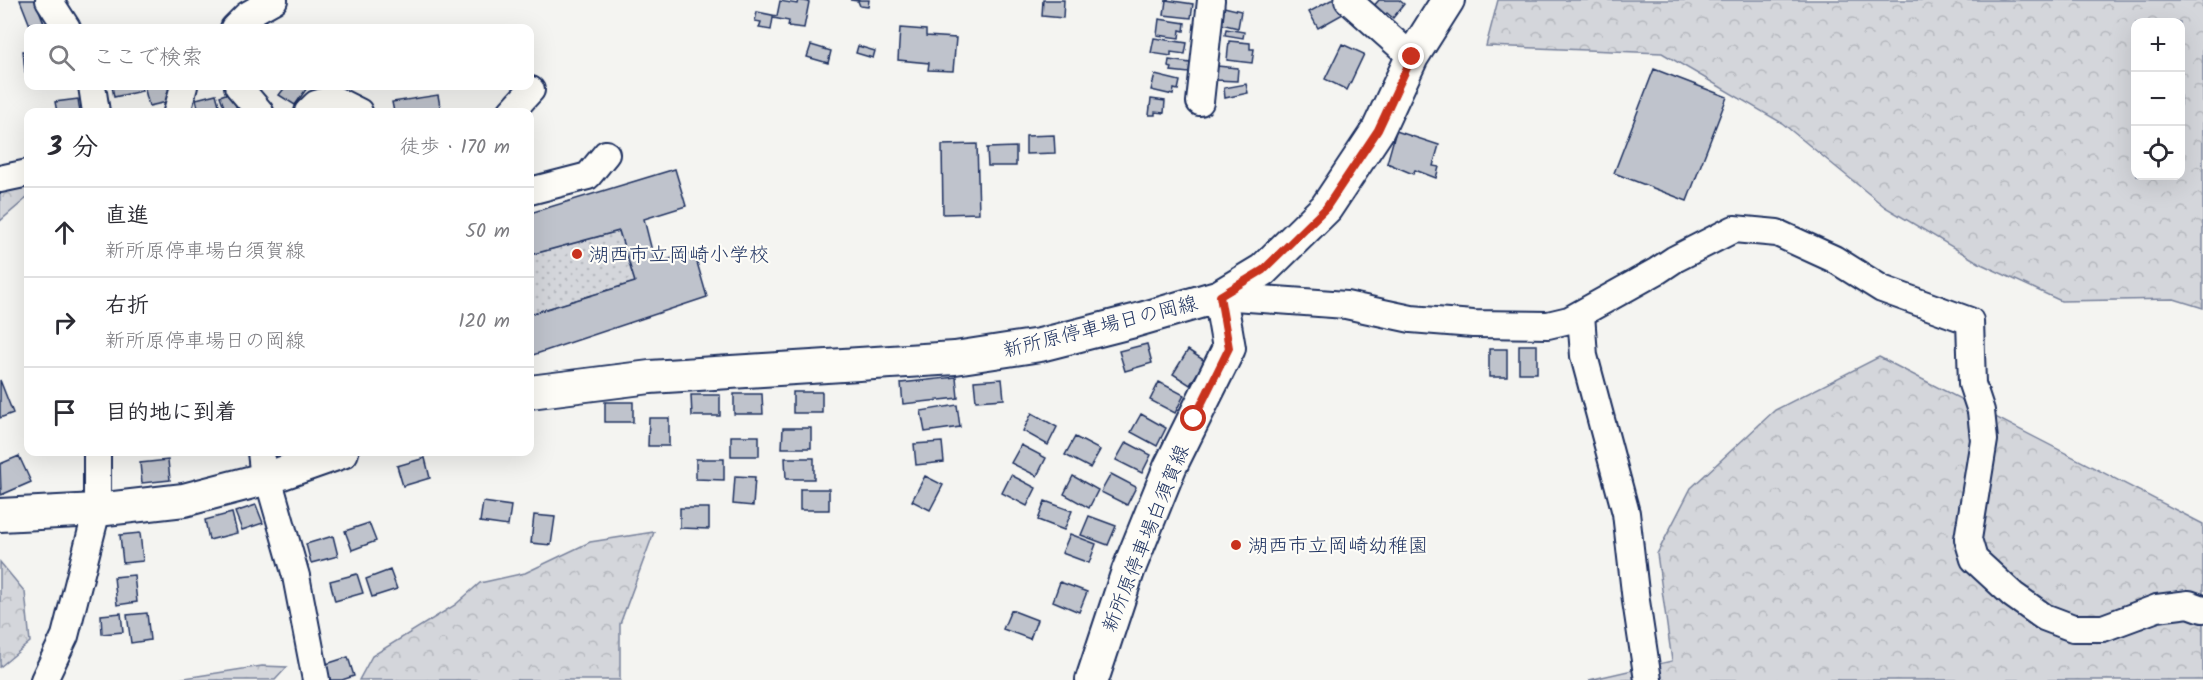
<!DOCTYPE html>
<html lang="ja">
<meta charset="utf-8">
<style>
body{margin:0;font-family:Kalam,"Klee One",sans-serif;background:#f2f2f3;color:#2b2b33}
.controls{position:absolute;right:18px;top:18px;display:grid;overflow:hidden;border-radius:12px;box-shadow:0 6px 24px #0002}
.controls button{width:54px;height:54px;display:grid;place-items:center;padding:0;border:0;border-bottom:2px solid #e1e1e2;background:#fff;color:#2b2b33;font:30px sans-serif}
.stop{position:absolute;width:18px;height:18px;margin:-14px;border:4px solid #c8321e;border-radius:50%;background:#fff}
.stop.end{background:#c8321e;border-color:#fff;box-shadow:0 2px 6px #0008}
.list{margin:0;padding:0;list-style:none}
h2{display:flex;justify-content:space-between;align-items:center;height:78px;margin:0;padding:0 24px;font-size:26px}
h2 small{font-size:20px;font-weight:400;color:#7c7c81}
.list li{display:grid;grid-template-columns:39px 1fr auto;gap:18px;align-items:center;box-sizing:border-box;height:90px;padding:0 24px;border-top:2px solid #e1e1e2}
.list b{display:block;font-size:22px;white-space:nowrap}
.list p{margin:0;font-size:20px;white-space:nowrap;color:#7c7c81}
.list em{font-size:20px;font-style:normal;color:#7c7c81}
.icon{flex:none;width:33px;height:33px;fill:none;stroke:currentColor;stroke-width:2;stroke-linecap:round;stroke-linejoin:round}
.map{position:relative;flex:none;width:2203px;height:680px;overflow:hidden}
.search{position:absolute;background:#fff;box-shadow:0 6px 24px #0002;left:24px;top:24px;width:510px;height:66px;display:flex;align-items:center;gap:15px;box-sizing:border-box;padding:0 21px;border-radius:12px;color:#7c7c81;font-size:22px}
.panel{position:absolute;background:#fff;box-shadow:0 6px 24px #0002;left:24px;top:108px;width:510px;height:348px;border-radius:12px}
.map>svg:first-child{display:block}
</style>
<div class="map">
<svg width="2203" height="680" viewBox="0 0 2203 680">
<defs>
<pattern id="grass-dots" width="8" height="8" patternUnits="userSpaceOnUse" patternTransform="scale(1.5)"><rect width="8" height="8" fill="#d4d6db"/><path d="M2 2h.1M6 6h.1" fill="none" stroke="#b5b8be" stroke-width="1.8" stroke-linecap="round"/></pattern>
<pattern id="forest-crowns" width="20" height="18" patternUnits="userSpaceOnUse" patternTransform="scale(1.5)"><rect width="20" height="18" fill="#d4d6db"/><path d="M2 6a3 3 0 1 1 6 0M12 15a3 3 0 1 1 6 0" fill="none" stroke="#b5b8be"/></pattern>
</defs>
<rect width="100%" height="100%" fill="#f4f4f1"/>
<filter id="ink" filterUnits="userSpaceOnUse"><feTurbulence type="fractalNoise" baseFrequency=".0167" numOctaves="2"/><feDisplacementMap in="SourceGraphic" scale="12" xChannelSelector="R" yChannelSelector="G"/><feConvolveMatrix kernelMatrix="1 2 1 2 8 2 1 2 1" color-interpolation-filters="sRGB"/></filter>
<g filter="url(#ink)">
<!-- grass -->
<path fill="url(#grass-dots)" stroke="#78829c" stroke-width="1.5" d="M 619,231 L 635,282 L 530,314 L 530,255 Z"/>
<!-- forest -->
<path fill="url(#forest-crowns)" stroke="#78829c" stroke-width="1.5" fill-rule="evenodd" d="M 1498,0 L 2203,0 L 2203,308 L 2174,299 L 2061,301 L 1981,264 L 1885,207 L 1782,123 L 1662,53 L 1486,46 ZM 2180,22 L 2180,176 L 2136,176 L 2136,22 Z
M 0,176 L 28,182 L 28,197 L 0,221 Z
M 1879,357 L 2203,524 L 2203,680 L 1589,680 L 1672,661 L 1657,554 L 1691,488 L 1775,410 Z
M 654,532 L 620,624 L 620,680 L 359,680 L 372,656 L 455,605 L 480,583 L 525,573 L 590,542 Z
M 0,562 L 25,592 L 30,642 L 0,667 Z
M 262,666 L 287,667 L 275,680 L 172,680 Z"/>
<!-- building -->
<path fill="#bfc3cc" stroke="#1b2f5e" stroke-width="1.5" d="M 20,0 L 35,0 L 46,28 L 31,28 Z
M 798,0 L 809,2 L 804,28 L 788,26 L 789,21 L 773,18 L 771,30 L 759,28 L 761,22 L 755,21 L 757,12 L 777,16 L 780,1 L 797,4 Z
M 850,0 L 869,0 L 868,7 L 860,6 L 858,1 Z
M 1043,0 L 1064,0 L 1063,18 L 1042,16 Z
M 1166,0 L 1193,4 L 1191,18 L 1164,15 Z
M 1331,0 L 1335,0 L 1343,14 L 1318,28 L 1309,12 Z
M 1379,0 L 1399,0 L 1404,4 L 1393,18 L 1387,13 L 1384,17 L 1372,8 Z
M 1224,7 L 1241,11 L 1238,28 L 1221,24 Z
M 1159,19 L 1185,23 L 1184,31 L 1180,30 L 1179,38 L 1157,35 Z
M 900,28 L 926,30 L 926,36 L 956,38 L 953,71 L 928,70 L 929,63 L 898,60 Z
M 1226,29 L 1244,32 L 1243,38 L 1225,35 Z
M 1154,38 L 1187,43 L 1185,54 L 1171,52 L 1171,56 L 1151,53 Z
M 1229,41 L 1250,43 L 1250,49 L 1254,49 L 1252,63 L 1227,60 Z
M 1342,44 L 1364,54 L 1347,90 L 1325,79 Z
M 811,45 L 831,51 L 828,63 L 807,57 Z
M 858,46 L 875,51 L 873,58 L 856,53 Z
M 23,51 L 28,51 L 28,72 L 25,72 Z
M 1169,60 L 1190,63 L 1189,73 L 1171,71 L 1172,68 L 1168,67 Z
M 1217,66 L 1238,68 L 1237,81 L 1215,80 Z
M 1654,69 L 1727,97 L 1687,201 L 1614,173 Z
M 1155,75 L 1180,81 L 1178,90 L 1174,89 L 1173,95 L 1151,90 Z
M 1246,84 L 1248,93 L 1225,98 L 1224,88 Z
M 112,86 L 141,86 L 142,91 L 114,97 Z
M 144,86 L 173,86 L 176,100 L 149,106 Z
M 286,86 L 304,86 L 307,88 L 295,105 L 279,95 Z
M 231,92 L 237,109 L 243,106 L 246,112 L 226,112 L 220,96 Z
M 216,94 L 221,112 L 199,112 L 196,99 Z
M 438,95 L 441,112 L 394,112 L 392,102 Z
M 78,99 L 80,112 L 57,112 L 55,102 Z
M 1151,99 L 1165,101 L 1164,113 L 1155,112 L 1155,115 L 1149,115 Z
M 1396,131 L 1439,145 L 1433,166 L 1439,167 L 1436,178 L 1415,170 L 1413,174 L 1387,163 Z
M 1054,135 L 1055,153 L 1026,154 L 1026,136 Z
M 977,144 L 979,213 L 943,214 L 942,145 Z
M 1016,147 L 1016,166 L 988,166 L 987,148 Z
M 675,169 L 686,206 L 644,219 L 655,263 L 694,252 L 707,297 L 530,356 L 530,314 L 635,282 L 619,231 L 530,255 L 530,213 Z
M 1147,344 L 1152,363 L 1125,371 L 1119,351 Z
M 1519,345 L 1537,345 L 1537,373 L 1519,373 Z
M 1489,349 L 1507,349 L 1507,377 L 1489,377 Z
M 1188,350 L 1205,361 L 1190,385 L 1173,374 Z
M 956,377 L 958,398 L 903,404 L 901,383 Z
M 1002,379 L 1004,399 L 976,401 L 974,381 Z
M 0,380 L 13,413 L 0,418 Z
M 1159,382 L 1184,395 L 1175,413 L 1150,400 Z
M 793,392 L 822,392 L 822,413 L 793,413 Z
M 734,394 L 762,394 L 763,414 L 734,414 Z
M 691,395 L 720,395 L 720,416 L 692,416 Z
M 605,402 L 633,402 L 633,422 L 605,422 Z
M 957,405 L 960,427 L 925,432 L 921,411 Z
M 1032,413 L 1057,427 L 1048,445 L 1023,431 Z
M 1141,414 L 1166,428 L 1157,446 L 1131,432 Z
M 649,418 L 669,418 L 669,446 L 648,446 Z
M 783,428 L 811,428 L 811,448 L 782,448 Z
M 731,436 L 759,436 L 759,456 L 731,456 Z
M 1075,437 L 1100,450 L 1090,468 L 1065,455 Z
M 942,442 L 944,462 L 916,465 L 914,444 Z
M 1126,442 L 1151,455 L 1142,473 L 1116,460 Z
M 1021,445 L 1046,458 L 1037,476 L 1011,463 Z
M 19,456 L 31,482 L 1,495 L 0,464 Z
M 425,458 L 430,478 L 403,486 L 397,466 Z
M 785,458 L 814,458 L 814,479 L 786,479 Z
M 696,459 L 724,459 L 724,480 L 696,479 Z
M 168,460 L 170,480 L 142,483 L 140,463 Z
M 1111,474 L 1136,487 L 1127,505 L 1101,492 Z
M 1011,475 L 1036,488 L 1027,506 L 1002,493 Z
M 735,476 L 755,477 L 753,506 L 733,504 Z
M 925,476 L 943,485 L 930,510 L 912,501 Z
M 1073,476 L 1098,490 L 1089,508 L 1064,494 Z
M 800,489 L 829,489 L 829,510 L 800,510 Z
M 1045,501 L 1072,511 L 1064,530 L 1038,520 Z
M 483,502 L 511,506 L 508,526 L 480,522 Z
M 256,505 L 263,523 L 242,530 L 235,512 Z
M 680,508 L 709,508 L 709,529 L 680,528 Z
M 232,513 L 237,533 L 209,540 L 205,520 Z
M 534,515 L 555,517 L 551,545 L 531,543 Z
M 1089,516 L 1116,526 L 1108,545 L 1081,535 Z
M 369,523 L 376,541 L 352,550 L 345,531 Z
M 140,533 L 143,561 L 123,563 L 120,535 Z
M 1070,534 L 1096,544 L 1089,563 L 1062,553 Z
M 333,536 L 338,556 L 311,563 L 306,544 Z
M 390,570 L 397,589 L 372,597 L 366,579 Z
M 357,574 L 363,593 L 335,601 L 330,581 Z
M 134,575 L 137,602 L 117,605 L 114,577 Z
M 1060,582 L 1087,592 L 1079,612 L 1053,601 Z
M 1011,610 L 1037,620 L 1030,639 L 1003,629 Z
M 121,613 L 123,632 L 102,634 L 101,615 Z
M 147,613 L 150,640 L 131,643 L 127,615 Z
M 348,657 L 354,676 L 342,680 L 329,680 L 323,665 Z"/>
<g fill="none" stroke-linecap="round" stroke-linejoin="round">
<defs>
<path id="minor" d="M 49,0 L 67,28
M 1348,0 L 1412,57
M 234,28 L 247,15 L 274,0
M 92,86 L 96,112
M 238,86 L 260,112
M 1200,102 L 1211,0
M 177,112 L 184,86
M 308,112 L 316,104 L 333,99 L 359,112
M 511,112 L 531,90
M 0,179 L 28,173
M 530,191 L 588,176 L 606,154
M 1220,296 L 1346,305 L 1411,319 L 1473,324 L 1548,325 L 1569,320 L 1657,271 L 1675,259 L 1734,229 L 1777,233 L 1834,259 L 1882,289 L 1970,321 L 1972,384 L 1981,411 L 1984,440 L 1968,539 L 1974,559 L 2013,595 L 2044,617 L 2073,628 L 2103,628 L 2157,608 L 2189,604 L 2203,609
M 1581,314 L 1584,356 L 1626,513 L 1636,601 L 1648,680
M 261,452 L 264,479
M 268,478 L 296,576 L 316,680
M 44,680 L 65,636 L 97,510 L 97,452"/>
<path id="major" d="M 530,392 L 650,377 L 955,358 L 1040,345 L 1134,321 L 1220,296 L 1263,270 L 1326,208 L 1378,130 L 1412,57 L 1448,0
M 0,515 L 97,510 L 184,500 L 268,478 L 342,452
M 1092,680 L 1128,571 L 1170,467 L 1229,348 L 1220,296"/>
</defs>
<!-- minor casing -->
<use href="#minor" stroke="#1b2f5e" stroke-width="30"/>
<!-- major casing -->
<use href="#major" stroke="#1b2f5e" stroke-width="36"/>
<!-- minor -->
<use href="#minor" stroke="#fdfcf7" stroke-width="26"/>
<!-- major -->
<use href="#major" stroke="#fdfcf7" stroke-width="32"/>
</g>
</g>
<g fill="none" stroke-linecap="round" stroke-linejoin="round" filter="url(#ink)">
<!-- route -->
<path stroke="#c8321e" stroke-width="8" d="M 1194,419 L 1229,348 L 1220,296 L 1263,270 L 1326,208 L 1378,130 L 1412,57"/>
</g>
<!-- markers -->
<g fill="#c8321e" stroke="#fdfcf7" stroke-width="2">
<circle cx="577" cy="254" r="6"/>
<circle cx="1236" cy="545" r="6"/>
</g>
<g text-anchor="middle" stroke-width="4.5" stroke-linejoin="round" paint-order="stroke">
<!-- poi labels -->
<g font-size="20" fill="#1b2f5e" stroke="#fdfcf7" text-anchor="start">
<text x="589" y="261">湖西市立岡崎小学校</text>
<text x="1248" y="552">湖西市立岡崎幼稚園</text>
</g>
<!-- street labels -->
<g font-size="20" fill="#1b2f5e" stroke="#fdfcf7">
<text transform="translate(1100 326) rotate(-14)" y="7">新所原停車場日の岡線</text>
<text transform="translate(1145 538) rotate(-68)" y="7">新所原停車場白須賀線</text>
</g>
</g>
</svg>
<div class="controls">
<button>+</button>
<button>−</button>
<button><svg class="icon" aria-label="locate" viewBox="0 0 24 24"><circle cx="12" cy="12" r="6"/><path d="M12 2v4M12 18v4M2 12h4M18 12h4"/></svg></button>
</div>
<div class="stop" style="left:1194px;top:419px"></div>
<div class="stop end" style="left:1412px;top:57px"></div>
<div class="search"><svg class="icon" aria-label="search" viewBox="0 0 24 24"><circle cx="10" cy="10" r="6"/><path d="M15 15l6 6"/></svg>ここで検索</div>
<section class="panel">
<h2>3 分<small>徒歩 · 170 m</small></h2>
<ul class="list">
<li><svg class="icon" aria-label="ahead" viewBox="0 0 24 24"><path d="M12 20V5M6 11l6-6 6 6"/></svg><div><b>直進</b><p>新所原停車場白須賀線</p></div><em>50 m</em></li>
<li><svg class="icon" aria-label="right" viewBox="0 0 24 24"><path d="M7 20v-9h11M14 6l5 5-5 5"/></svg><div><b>右折</b><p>新所原停車場日の岡線</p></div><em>120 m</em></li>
<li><svg class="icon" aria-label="arrive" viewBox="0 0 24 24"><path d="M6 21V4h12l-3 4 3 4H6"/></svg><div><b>目的地に到着</b></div></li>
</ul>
</section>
</div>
